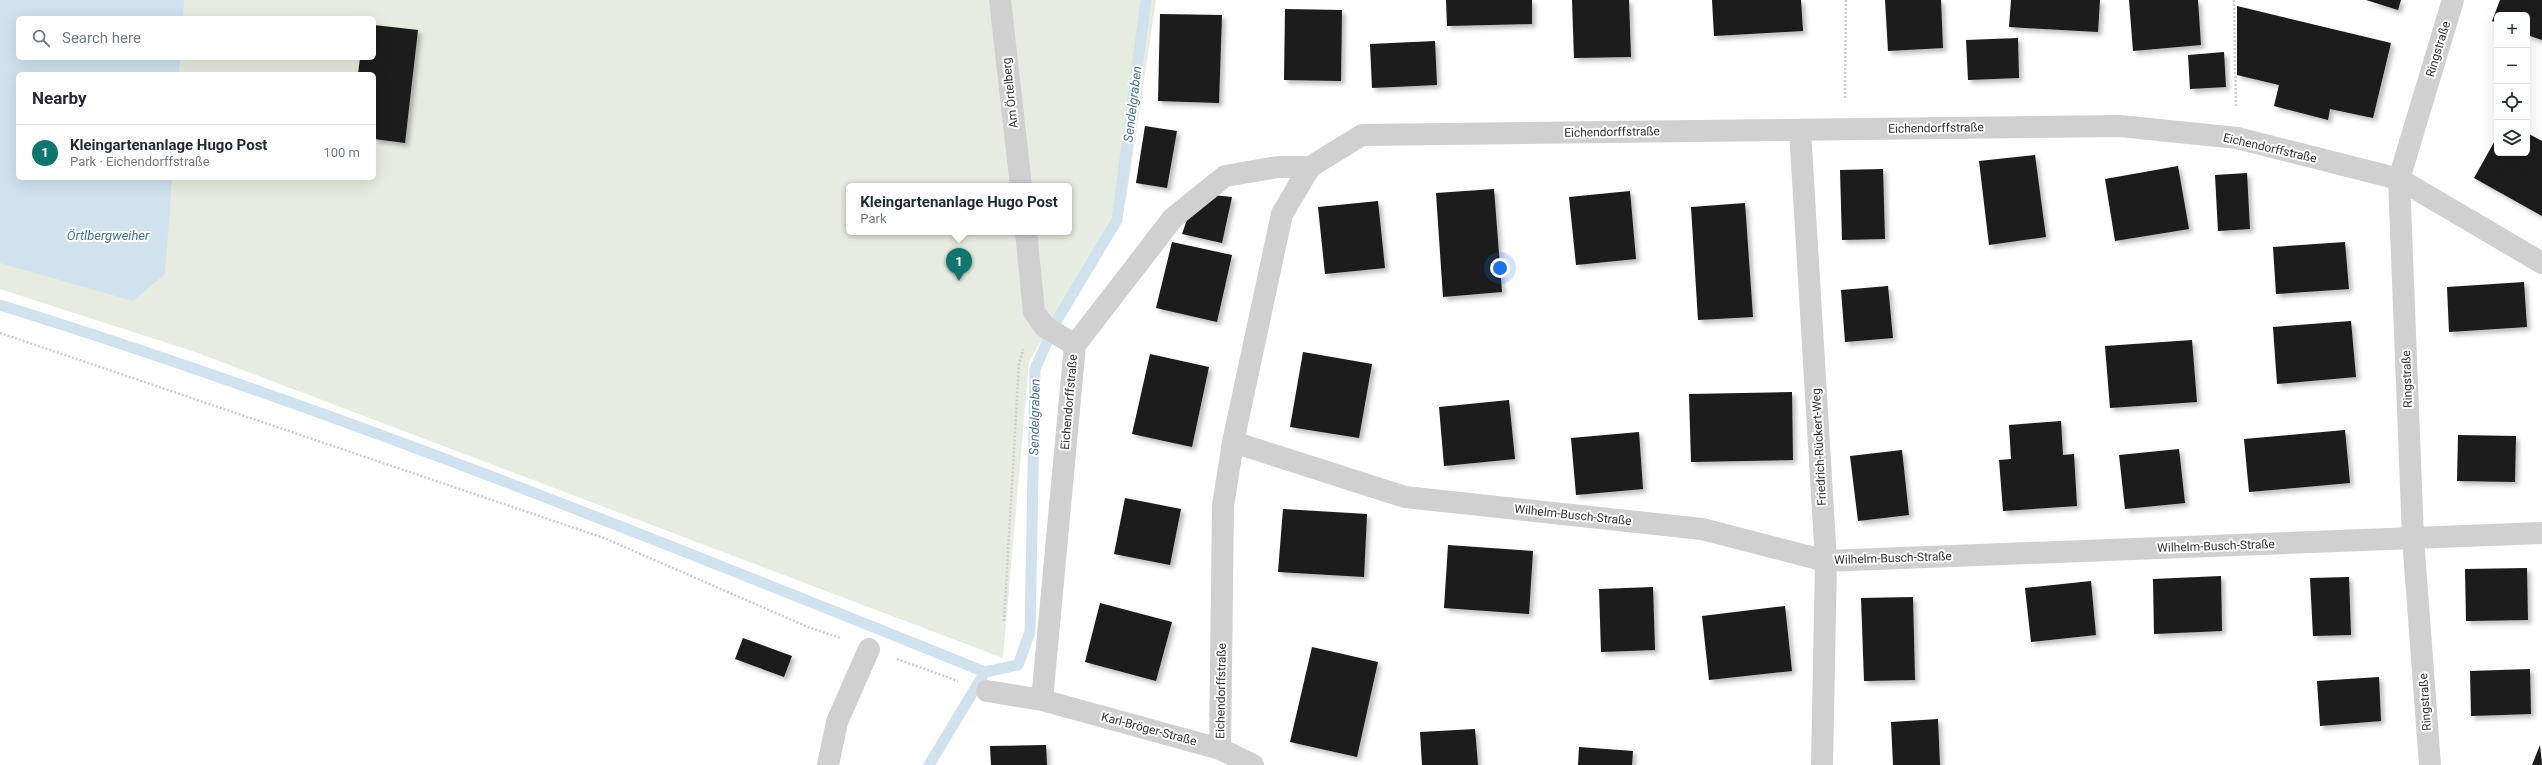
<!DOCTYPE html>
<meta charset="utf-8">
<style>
body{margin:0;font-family:Roboto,sans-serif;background:#f2f2f3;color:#1f2937}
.controls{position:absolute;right:12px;top:12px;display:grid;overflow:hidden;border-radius:6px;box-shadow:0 4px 16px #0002}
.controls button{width:36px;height:36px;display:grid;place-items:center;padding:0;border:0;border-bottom:1px solid #e0e1e3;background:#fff;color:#1f2937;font:20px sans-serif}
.you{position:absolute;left:1500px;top:268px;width:14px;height:14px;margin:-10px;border:3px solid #fff;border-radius:50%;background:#1a73e8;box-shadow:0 0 0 6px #1a73e833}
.badge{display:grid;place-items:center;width:26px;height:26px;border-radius:50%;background:#0f766e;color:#fff;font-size:13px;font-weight:700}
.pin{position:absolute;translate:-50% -33px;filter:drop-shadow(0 1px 2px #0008)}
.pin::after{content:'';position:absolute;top:21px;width:14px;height:12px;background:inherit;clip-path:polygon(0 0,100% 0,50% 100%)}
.popup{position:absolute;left:846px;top:183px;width:226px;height:52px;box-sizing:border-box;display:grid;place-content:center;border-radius:6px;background:#fff;filter:drop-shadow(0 1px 3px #0005);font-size:13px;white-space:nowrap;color:#747a83}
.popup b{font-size:15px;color:#1f2937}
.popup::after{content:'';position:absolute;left:50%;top:100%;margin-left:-8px;border:8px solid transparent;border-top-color:#fff}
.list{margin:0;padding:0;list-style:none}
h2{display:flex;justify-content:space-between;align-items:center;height:52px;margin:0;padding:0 16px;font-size:17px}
h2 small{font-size:13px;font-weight:400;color:#747a83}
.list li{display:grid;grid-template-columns:26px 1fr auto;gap:12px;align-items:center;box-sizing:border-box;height:56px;padding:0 16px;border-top:1px solid #e0e1e3}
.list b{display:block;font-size:15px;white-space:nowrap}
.list p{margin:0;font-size:13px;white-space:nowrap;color:#747a83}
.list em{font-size:13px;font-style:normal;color:#747a83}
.icon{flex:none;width:22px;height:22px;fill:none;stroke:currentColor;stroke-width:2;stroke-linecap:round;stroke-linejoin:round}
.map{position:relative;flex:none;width:2542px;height:765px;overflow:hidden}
.search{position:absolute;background:#fff;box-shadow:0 4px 16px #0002;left:16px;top:16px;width:360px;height:44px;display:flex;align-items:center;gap:10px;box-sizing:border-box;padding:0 14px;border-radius:6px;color:#747a83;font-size:15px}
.panel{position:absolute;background:#fff;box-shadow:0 4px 16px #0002;left:16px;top:72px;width:360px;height:108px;border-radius:6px}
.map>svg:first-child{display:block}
</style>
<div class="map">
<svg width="2542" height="765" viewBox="0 0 2542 765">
<defs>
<filter id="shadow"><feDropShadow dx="3.5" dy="3.5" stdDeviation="2" flood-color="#0004"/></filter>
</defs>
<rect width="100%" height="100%" fill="#fff"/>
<!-- green -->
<path fill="#e6ecdf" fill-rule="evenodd" d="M 0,0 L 1156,0 L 1126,200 L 1029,361 L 1003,658 L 195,352 L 0,289 ZM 18,18 L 374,18 L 374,58 L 18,58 ZM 18,74 L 374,74 L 374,178 L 18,178 ZM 849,186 L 1069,186 L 1069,232 L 849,232 Z"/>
<!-- water -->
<path fill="#cfe2ee" d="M 0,0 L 184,0 L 183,18 L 18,18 L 18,58 L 180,58 L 179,74 L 18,74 L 18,178 L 172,178 L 165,274 L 133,301 L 0,263 Z"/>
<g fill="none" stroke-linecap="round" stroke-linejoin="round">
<!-- stream -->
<path stroke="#cfe2ee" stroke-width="11" d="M 0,305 C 335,409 660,541 985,672
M 929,765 L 985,672 L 1018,665 L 1030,632 L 1035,369 L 1057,320 L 1117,220 L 1146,0"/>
</g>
<!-- building -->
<path fill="#1a1a1a" filter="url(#shadow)" d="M 1446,0 L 1532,0 L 1532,24 L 1447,26 Z
M 1572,0 L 1629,0 L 1631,57 L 1574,58 Z
M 1712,0 L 1801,0 L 1803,31 L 1714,36 Z
M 1885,0 L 1941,0 L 1943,48 L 1888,51 Z
M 2011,0 L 2100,0 L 2098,32 L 2009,27 Z
M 2129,0 L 2198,0 L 2201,45 L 2133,51 Z
M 2366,0 L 2401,0 L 2398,10 Z
M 2500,0 L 2542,0 L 2542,40 L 2527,35 L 2527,15 L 2497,15 L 2497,23 L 2492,21 Z
M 2237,6 L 2391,43 L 2373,118 L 2330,109 L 2328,120 L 2274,106 L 2279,85 L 2237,75 Z
M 1285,9 L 1342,10 L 1341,81 L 1284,80 Z
M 1160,14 L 1222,15 L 1219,103 L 1158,101 Z
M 374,25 L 418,30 L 405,143 L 374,139 L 374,74 L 358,74 L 360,58 L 374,58 Z
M 2018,38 L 2019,78 L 1968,80 L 1966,40 Z
M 1435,41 L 1437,85 L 1372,88 L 1370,44 Z
M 2224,52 L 2226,87 L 2190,89 L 2188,55 Z
M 1145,126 L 1177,131 L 1167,188 L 1136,183 Z
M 2527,133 L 2542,141 L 2542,216 L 2474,178 L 2497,137 L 2497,153 L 2527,153 Z
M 2035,155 L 2046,237 L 1989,245 L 1979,161 Z
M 2178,166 L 2189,229 L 2115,241 L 2105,179 Z
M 1883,169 L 1885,239 L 1842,240 L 1840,170 Z
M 2247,173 L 2250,229 L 2218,231 L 2215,175 Z
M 1494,189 L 1502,292 L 1443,297 L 1436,193 Z
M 1630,191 L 1636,259 L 1576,265 L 1569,197 Z
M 1213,195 L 1232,197 L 1222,243 L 1182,234 L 1190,211 Z
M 1378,201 L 1385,268 L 1325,274 L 1318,207 Z
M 1745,203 L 1753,317 L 1698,320 L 1691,207 Z
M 1172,242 L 1232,255 L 1217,322 L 1156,308 Z
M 2345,242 L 2349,289 L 2276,294 L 2273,247 Z
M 2524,282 L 2527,327 L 2449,332 L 2447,287 Z
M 1888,286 L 1893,338 L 1845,342 L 1841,290 Z
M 2351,321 L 2356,377 L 2277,384 L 2273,327 Z
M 2192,340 L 2197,402 L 2110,408 L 2105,346 Z
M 1303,352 L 1372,364 L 1359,438 L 1290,427 Z
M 1150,354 L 1209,367 L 1192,447 L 1132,434 Z
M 1792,392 L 1793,460 L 1691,462 L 1689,394 Z
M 1509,400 L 1515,459 L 1444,466 L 1439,407 Z
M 2061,421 L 2063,455 L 2074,454 L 2077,506 L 2003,511 L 1999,460 L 2011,459 L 2009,425 Z
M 2345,430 L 2350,483 L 2249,492 L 2244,439 Z
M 1639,432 L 1643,489 L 1576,495 L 1571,438 Z
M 2458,435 L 2516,436 L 2515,482 L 2457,481 Z
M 2179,449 L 2185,503 L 2125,509 L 2119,455 Z
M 1902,450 L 1909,515 L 1858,521 L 1850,456 Z
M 1125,498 L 1181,509 L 1170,565 L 1114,554 Z
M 1283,509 L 1367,514 L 1364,577 L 1278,572 Z
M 1448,545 L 1533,551 L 1529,614 L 1444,608 Z
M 2527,568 L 2528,620 L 2466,621 L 2465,569 Z
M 2221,576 L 2222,631 L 2154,634 L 2153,579 Z
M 2349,577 L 2351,635 L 2313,636 L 2310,578 Z
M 2091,581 L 2096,635 L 2031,642 L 2025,588 Z
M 1653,587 L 1655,650 L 1601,652 L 1599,589 Z
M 1913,597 L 1915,680 L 1864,681 L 1861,598 Z
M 1100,603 L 1172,622 L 1156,681 L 1085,662 Z
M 1785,606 L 1792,671 L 1709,680 L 1702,616 Z
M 743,638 L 792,656 L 784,677 L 735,659 Z
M 1312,647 L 1378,662 L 1357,757 L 1290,742 Z
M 2530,669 L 2531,714 L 2471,716 L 2470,671 Z
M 2379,677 L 2381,721 L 2320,726 L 2317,681 Z
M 1938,719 L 1940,765 L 1893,765 L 1891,722 Z
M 1475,729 L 1478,765 L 1422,765 L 1420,732 Z
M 1046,745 L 1047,765 L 991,765 L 990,746 Z
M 2540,745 L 2542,765 L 2532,765 Z
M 1579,747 L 1633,751 L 1632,765 L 1578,765 Z"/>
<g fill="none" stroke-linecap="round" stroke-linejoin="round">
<!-- path -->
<path stroke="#cdcdcd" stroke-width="2.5" stroke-dasharray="2 2" stroke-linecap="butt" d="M 2234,0 L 2236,107
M 1845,98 L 1846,0
M 0,333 L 604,538 L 808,627 L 840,638
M 1004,621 L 1019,364 L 1023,349
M 897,659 L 958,681"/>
<!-- minor -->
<path stroke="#d0d0d0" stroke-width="22" d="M 1000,0 L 1021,186
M 1800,130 L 1826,561 L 1822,765
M 1026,232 L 1034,312 L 1045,327 L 1075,345
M 1233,442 L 1405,497 L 1702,529 L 1826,561 L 2542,533
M 987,691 L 1042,700 L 1220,749 L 1253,765
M 1042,700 L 1075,345 L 1173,218 L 1225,176 L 1278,167 L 1310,167
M 1220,749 L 1223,506 L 1233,442 L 1282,214 L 1310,167 L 1362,135 L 2120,126 L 2237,138 L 2399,179 L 2542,263
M 828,765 L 837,722 L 869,649
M 2430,765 L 2413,538 L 2399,179 L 2453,0"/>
</g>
<g text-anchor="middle" stroke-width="4" stroke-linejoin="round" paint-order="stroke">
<!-- street labels -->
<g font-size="12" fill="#333" stroke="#fff">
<text transform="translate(2438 49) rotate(-73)" y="4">Ringstraße</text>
<text transform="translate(1010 93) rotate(-96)" y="4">Am Örtelberg</text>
<text transform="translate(1936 128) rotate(-1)" y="4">Eichendorffstraße</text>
<text transform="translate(1612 132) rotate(-1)" y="4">Eichendorffstraße</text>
<text transform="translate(2270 148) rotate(13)" y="4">Eichendorffstraße</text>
<text transform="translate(2407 379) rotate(-92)" y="4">Ringstraße</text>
<text transform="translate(1069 402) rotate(-85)" y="4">Eichendorffstraße</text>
<text transform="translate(1819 447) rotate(-93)" y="4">Friedrich-Rückert-Weg</text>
<text transform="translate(1573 515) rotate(6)" y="4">Wilhelm-Busch-Straße</text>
<text transform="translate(2216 546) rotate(-2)" y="4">Wilhelm-Busch-Straße</text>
<text transform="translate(1893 558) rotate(-2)" y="4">Wilhelm-Busch-Straße</text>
<text transform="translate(1221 691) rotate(-89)" y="4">Eichendorffstraße</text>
<text transform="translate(2425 702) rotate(-94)" y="4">Ringstraße</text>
<text transform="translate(1149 729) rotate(15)" y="4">Karl-Bröger-Straße</text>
</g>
<!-- water labels -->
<g font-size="13" font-style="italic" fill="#3f7597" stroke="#fff">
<text transform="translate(1132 104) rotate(-83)" y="5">Sendelgraben</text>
<text x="108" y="240">Örtlbergweiher</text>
<text transform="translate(1034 417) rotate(-89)" y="5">Sendelgraben</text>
</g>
</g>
</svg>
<div class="controls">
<button>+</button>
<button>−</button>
<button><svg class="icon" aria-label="locate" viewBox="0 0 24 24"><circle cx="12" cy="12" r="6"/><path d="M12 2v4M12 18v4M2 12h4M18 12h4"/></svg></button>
<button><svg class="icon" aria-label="layers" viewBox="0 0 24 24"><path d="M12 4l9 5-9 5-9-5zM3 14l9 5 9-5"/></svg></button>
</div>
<div class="you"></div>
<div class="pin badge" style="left:959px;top:281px">1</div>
<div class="popup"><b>Kleingartenanlage Hugo Post</b>Park</div>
<div class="search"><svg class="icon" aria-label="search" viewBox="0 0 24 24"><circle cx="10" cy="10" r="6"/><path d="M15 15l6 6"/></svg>Search here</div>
<section class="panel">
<h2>Nearby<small></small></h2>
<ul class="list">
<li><span class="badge">1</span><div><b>Kleingartenanlage Hugo Post</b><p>Park · Eichendorffstraße</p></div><em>100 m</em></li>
</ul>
</section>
</div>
